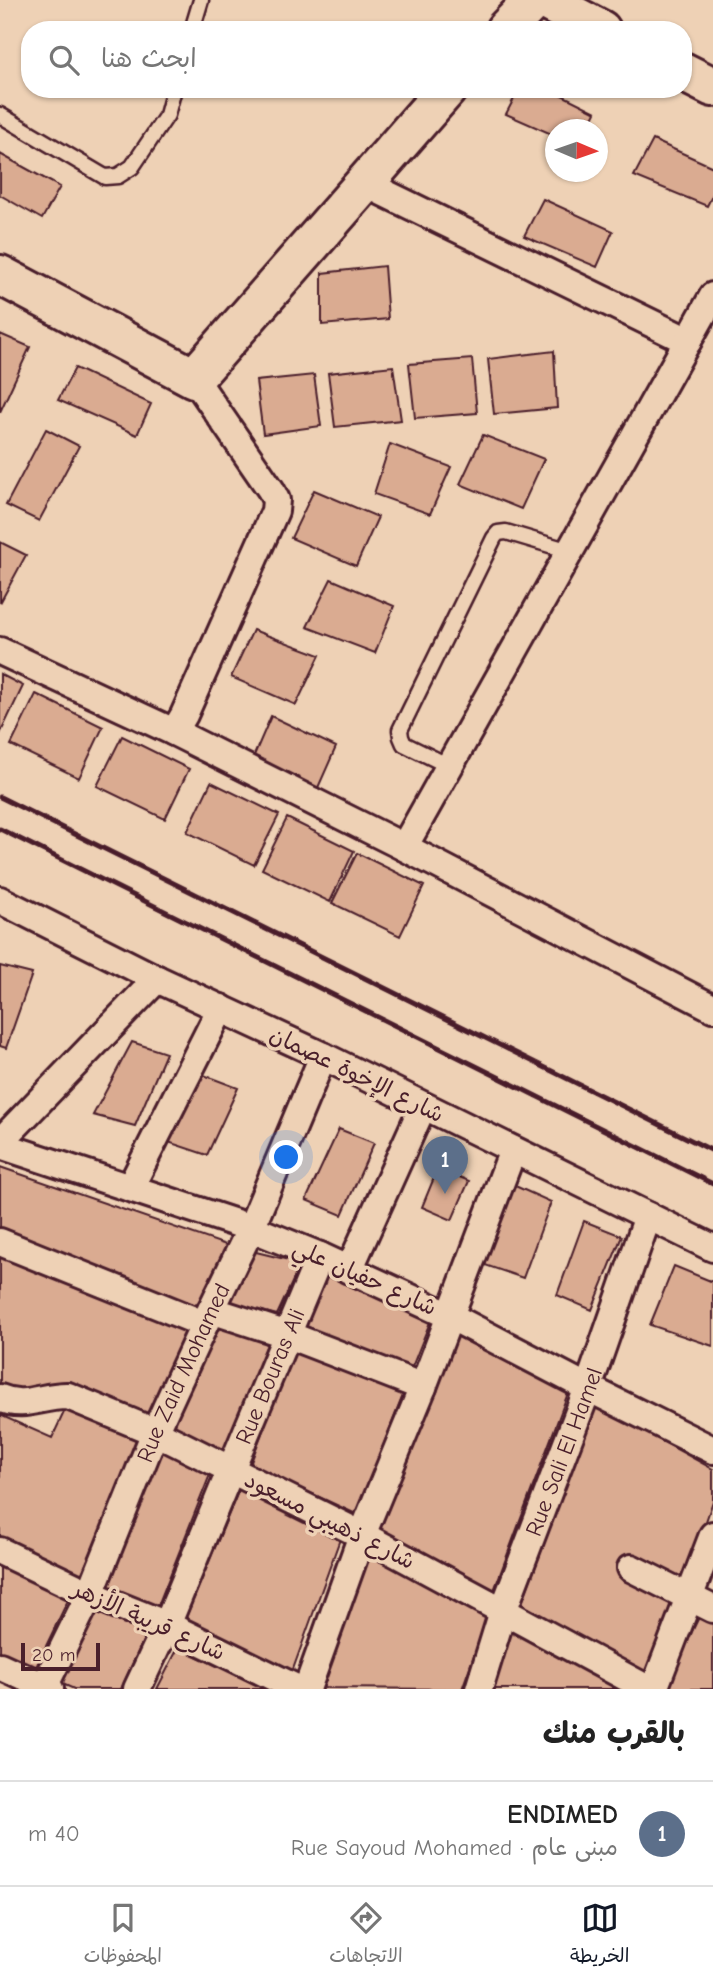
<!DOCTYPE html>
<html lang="ar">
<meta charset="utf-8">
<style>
body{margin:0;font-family:"Comic Neue","Playpen Sans Arabic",sans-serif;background:#f6f6f6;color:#222;direction:rtl}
.compass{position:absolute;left:545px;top:119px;width:63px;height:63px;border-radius:50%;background:#fff;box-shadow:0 2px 5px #0004;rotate:92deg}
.scale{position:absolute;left:21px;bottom:18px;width:79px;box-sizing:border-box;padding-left:7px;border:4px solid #4a1f2b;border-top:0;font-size:19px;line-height:24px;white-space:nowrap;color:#4a1f2b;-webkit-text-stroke:5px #eed1b5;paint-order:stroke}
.you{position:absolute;left:287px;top:1158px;width:24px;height:24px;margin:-18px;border:5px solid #fff;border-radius:50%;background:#1a73e8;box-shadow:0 0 0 10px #1a73e833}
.badge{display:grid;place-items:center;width:46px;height:46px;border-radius:50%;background:#111827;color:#fff;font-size:23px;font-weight:700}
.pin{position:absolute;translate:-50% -58px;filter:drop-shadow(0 2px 4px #0008)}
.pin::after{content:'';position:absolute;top:37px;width:24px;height:21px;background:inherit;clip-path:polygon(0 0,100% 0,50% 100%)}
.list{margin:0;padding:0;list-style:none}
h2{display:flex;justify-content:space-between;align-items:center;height:91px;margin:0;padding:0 28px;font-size:30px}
h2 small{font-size:23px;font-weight:400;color:#767676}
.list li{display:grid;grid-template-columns:46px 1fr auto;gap:21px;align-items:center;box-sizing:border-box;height:105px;padding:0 28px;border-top:2px solid #e0e0e0}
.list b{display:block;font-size:26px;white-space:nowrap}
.list p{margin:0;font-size:23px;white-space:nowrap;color:#767676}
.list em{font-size:23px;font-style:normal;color:#767676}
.icon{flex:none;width:38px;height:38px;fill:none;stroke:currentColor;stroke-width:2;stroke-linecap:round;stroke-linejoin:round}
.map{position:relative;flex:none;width:713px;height:1689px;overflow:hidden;direction:ltr}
.search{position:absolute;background:#fff;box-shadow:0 2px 5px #0004;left:21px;right:21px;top:21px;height:77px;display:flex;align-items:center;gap:18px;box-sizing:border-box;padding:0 24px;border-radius:28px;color:#767676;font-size:26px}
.sheet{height:196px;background:#fff}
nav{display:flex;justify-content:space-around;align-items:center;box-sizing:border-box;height:98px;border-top:2px solid #e0e0e0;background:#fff;font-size:19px;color:#767676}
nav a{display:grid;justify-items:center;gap:4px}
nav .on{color:#111827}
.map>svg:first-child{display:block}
</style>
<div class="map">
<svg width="713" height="1689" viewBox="0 0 713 1689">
<rect width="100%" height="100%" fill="#eed1b5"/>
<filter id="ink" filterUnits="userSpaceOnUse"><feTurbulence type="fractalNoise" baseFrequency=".0143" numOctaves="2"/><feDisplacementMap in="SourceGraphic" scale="14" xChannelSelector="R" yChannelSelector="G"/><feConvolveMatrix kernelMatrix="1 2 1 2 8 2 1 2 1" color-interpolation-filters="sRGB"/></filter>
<g filter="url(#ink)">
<!-- building -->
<path fill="#daab91" stroke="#4a1f2b" stroke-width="2" d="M 519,89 L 550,89 L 596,112 L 587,130 L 556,130 L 556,136 L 506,114 Z
M 653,140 L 713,167 L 713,194 L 707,206 L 634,176 Z
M 0,154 L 60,187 L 42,219 L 0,195 Z
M 543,199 L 613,231 L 597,267 L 524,236 Z
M 384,266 L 388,319 L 322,325 L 322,273 Z
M 0,334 L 30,347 L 0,412 Z
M 554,351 L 557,408 L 494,414 L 488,359 Z
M 472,359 L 477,413 L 415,418 L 409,364 Z
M 393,366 L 401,420 L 335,427 L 328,373 Z
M 75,368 L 151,404 L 137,435 L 58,400 Z
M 314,375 L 321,426 L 263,434 L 256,381 Z
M 46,429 L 79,446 L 39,521 L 6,505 Z
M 483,435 L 544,459 L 521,509 L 460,484 Z
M 390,444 L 451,467 L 430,514 L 374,494 Z
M 314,490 L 378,517 L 356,566 L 291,538 Z
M 0,542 L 26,555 L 0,603 Z
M 331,579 L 394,606 L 375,653 L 307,627 Z
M 253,630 L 320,655 L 296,705 L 231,677 Z
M 0,674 L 23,686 L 0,734 Z
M 36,694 L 103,727 L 79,778 L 11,745 Z
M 271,716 L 336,747 L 317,790 L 252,760 Z
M 122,736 L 189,769 L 165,819 L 97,786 Z
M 211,782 L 279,815 L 254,865 L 187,832 Z
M 287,818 L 354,851 L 330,902 L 262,869 Z
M 357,853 L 424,886 L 400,936 L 332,903 Z
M 0,966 L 32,974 L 6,1048 L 0,1046 Z
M 132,1042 L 166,1053 L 135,1126 L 93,1115 Z
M 201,1074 L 238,1088 L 207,1155 L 168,1142 Z
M 339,1129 L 374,1143 L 342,1215 L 306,1200 Z
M 0,1167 L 229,1246 L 202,1309 L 0,1235 Z
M 438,1168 L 469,1181 L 452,1220 L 422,1207 Z
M 513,1185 L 551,1202 L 523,1278 L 485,1265 Z
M 584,1221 L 622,1236 L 592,1310 L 557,1295 Z
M 252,1251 L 301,1263 L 277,1315 L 228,1302 Z
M 0,1256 L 190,1330 L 152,1420 L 0,1388 Z
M 674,1266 L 713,1282 L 713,1346 L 650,1325 Z
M 321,1275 L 355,1285 L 430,1322 L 412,1367 L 298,1327 Z
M 221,1323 L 270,1337 L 224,1453 L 170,1429 Z
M 459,1333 L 568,1393 L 493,1593 L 377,1531 Z
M 294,1347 L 405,1390 L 356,1514 L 250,1465 Z
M 596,1405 L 713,1469 L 713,1501 L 684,1585 L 626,1555 L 620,1568 L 675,1601 L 648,1676 L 520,1608 Z
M 65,1410 L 107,1422 L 142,1440 L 81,1575 L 0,1537 L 0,1415 L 52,1438 Z
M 159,1449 L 211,1472 L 157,1608 L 102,1585 Z
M 240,1487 L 340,1539 L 292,1672 L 184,1622 Z
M 369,1554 L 488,1616 L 462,1689 L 317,1688 Z
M 0,1563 L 70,1596 L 35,1669 L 0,1653 Z
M 93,1609 L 148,1630 L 121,1689 L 74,1689 L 58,1682 Z
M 701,1613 L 713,1619 L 713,1689 L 664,1689 Z
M 512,1631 L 620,1689 L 490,1689 Z
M 178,1648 L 269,1689 L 157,1689 Z"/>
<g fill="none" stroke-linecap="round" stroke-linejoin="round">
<defs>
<path id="lane" d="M 192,30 L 201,0
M 0,115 L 105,177 L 118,176 L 132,167 L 167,115 L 174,89
M 449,766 L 404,744 L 401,737 L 400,730 L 494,538 L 498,533 L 506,532 L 570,551"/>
<g id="street">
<path d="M 364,183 L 688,341"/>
<path d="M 0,651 L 174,732 L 404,847 L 713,1008"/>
<path d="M 174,732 L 184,715 L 275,511 L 276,500 L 271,490 L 194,378"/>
<path d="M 404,847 L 713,296"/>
<path d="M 0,900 L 157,979 L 323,1056 L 713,1248"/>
<path d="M 0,1142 L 157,979"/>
<path d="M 0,1145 L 251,1228 L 320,1256 L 450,1316 L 588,1388 L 713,1450"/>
<path d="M 130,1188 L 221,1008"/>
<path d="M 0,1242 L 204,1324"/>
<path d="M 349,1270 L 423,1106"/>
<path d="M 211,1310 L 288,1335 L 423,1387"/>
<path d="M 0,1398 C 25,1409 42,1395 68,1396 L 155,1432 L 362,1535 L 648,1689"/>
<path d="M 0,1551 L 90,1594 L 167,1625 L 298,1689"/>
<path d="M 631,1568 L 713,1609"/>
<path d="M 0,1666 L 50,1689"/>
<path id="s1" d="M 43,1689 L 90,1594 L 155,1432 L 211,1310 L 251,1228 L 323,1056"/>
<path id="s2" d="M 137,1689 L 167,1625 L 231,1469 L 320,1256"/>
<path d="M 307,1689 L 362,1535 L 423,1387 L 513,1150"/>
<path id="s3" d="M 479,1689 L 503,1611 L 588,1388 L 648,1216"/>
<path d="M 654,1689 L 713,1535"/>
</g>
<path id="secondary" d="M 544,0 L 601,30
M 505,30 L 534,0
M 683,72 L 713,87
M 0,275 L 194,378 L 447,89"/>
</defs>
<!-- lane casing -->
<use href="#lane" stroke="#4a1f2b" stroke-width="19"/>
<!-- street casing -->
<use href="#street" stroke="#4a1f2b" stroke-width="32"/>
<!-- secondary casing -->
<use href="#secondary" stroke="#4a1f2b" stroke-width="44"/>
<!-- lane -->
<use href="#lane" stroke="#eed1b5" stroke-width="14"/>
<!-- street -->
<use href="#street" stroke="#eed1b5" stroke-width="26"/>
<!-- secondary -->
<use href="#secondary" stroke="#eed1b5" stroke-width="38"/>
<!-- rail -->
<path stroke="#4a1f2b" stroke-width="5" d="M 0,797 L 713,1151
M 0,829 L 713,1184"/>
</g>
</g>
<g text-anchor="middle" stroke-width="7" stroke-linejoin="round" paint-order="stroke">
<!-- street labels -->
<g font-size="23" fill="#4a1f2b" stroke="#eed1b5">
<text transform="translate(357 1074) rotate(26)" y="8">شارع الإخوة عصمان</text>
<text transform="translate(365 1277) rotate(24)" y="8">شارع حفيان علي</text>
<text dy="8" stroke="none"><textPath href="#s1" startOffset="346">Rue Zaid Mohamed</textPath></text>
<text dy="8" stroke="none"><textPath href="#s2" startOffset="340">Rue Bouras Ali</textPath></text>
<text dy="8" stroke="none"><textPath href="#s3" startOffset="252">Rue Sali El Hamel</textPath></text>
<text transform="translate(330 1520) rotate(27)" y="8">شارع ذهيبي مسعود</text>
<text transform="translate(149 1620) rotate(24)" y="8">شارع قريبة الأزهر</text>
</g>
</g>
</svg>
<svg class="compass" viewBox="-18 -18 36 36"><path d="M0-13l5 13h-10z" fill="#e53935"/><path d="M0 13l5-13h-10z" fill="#767676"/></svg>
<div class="scale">20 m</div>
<div class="you"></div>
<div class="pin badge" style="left:445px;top:1194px;background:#5c6f8a">1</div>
<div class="search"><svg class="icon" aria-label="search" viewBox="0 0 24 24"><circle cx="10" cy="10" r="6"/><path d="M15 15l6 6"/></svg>ابحث هنا</div>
</div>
<section class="sheet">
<h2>بالقرب منك<small></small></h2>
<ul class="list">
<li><span class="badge" style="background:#5c6f8a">1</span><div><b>ENDIMED</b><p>مبنى عام · Rue Sayoud Mohamed</p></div><em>40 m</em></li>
</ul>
</section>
<nav>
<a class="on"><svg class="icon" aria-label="map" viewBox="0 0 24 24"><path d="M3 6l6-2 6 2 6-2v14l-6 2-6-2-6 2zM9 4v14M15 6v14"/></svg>الخريطة</a>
<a><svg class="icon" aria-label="directions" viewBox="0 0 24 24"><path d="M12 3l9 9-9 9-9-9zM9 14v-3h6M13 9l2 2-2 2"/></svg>الاتجاهات</a>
<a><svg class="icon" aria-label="saved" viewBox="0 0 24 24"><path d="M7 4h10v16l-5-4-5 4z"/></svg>المحفوظات</a>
</nav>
